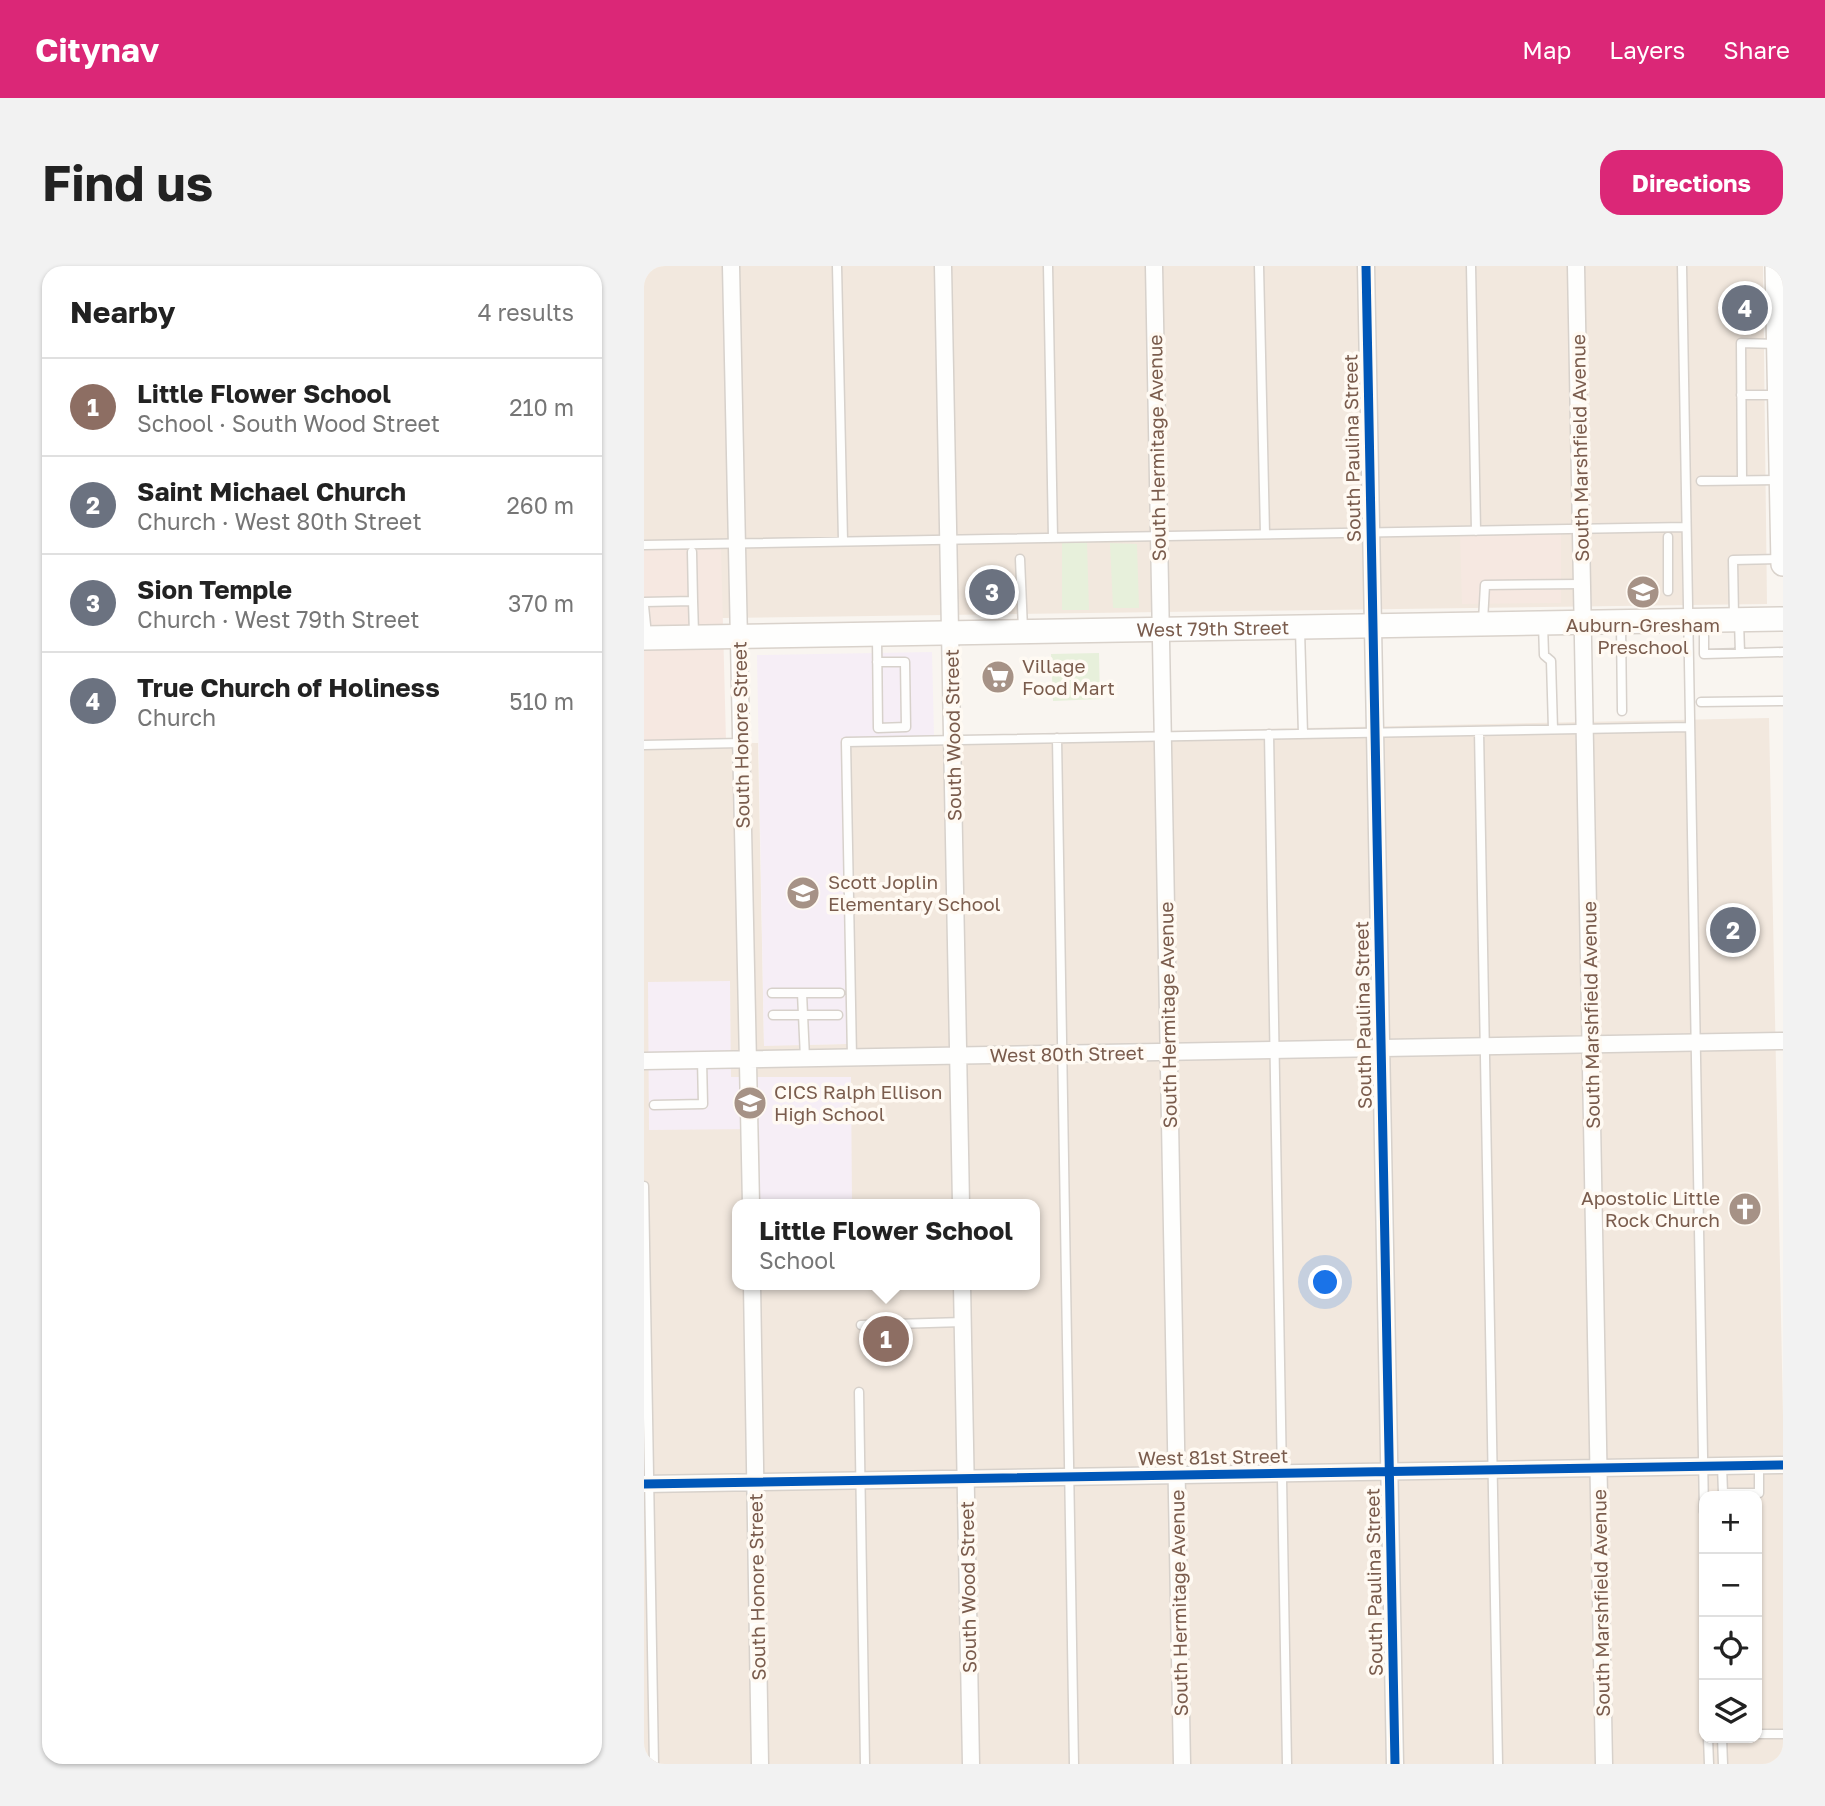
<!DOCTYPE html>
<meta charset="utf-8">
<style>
body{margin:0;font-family:"Golos Text",sans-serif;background:#f2f2f2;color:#222}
.controls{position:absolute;right:21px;bottom:21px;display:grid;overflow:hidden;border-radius:14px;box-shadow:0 2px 5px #0004}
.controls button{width:63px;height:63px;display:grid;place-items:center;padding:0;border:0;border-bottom:2px solid #e0e0e0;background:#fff;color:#222;font:35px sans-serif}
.you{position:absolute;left:682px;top:1017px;width:24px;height:24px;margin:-18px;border:5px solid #fff;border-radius:50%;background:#1a73e8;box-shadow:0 0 0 10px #1a73e833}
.badge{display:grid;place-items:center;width:46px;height:46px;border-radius:50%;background:#db2777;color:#fff;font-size:23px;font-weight:700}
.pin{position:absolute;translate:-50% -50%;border:4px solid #fff;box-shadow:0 2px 7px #0006}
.popup{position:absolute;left:88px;top:933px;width:308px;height:91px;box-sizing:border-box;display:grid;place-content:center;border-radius:14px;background:#fff;filter:drop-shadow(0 2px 5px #0005);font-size:23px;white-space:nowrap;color:#767676}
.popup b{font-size:26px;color:#222}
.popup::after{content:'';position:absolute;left:50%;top:100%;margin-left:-14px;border:14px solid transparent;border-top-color:#fff}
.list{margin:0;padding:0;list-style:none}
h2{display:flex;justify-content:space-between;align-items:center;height:91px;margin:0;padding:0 28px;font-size:30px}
h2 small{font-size:23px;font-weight:400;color:#767676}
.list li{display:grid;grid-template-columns:46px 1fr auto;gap:21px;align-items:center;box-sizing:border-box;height:98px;padding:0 28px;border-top:2px solid #e0e0e0}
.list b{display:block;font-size:26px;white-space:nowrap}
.list p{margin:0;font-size:23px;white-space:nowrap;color:#767676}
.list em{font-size:23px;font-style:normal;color:#767676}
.icon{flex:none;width:38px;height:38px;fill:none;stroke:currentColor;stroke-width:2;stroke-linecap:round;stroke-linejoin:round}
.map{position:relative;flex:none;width:1139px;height:1498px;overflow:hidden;border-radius:21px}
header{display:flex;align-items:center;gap:42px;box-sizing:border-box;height:98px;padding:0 35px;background:#db2777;color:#fff}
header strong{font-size:33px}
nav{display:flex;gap:38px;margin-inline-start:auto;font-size:24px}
.intro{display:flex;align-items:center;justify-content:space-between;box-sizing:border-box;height:168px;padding:0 42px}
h1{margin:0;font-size:49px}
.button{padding:18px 32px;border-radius:21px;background:#db2777;color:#fff;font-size:24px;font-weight:700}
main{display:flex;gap:42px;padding:0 42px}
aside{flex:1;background:#fff;border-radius:21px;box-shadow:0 2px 5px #0004}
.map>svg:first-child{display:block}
</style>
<header>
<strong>Citynav</strong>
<nav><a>Map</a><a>Layers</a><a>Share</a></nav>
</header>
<div class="intro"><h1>Find us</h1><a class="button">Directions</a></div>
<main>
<aside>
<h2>Nearby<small>4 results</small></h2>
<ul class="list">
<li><span class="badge" style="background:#8d6e63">1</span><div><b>Little Flower School</b><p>School · South Wood Street</p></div><em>210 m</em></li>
<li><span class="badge" style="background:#6b7280">2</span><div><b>Saint Michael Church</b><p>Church · West 80th Street</p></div><em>260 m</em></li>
<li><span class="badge" style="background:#6b7280">3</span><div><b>Sion Temple</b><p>Church · West 79th Street</p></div><em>370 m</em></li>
<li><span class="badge" style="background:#6b7280">4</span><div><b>True Church of Holiness</b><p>Church</p></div><em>510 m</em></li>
</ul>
</aside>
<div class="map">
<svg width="1139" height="1498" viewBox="0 0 1139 1498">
<rect width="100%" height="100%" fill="#f9f5f0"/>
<!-- residential -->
<path fill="#f2e8de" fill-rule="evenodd" d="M 0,0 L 1119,0 L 1123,338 L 0,353 Z
M 1125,452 L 1139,1150 L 1139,1498 L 0,1498 L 0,476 L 114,477 L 120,779 L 203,778 L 197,472 ZM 93,938 L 391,938 L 391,1019 L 93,1019 ZM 1060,1230 L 1113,1230 L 1113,1472 L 1060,1472 Z"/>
<!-- commercial -->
<path fill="#f6e8e1" d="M 917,267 L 917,337 L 818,338 L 816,269 Z
M 77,282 L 82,475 L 0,476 L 0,284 Z"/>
<!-- education -->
<path fill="#f6eef6" d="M 288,386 L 290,470 L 197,472 L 203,778 L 120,780 L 113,389 Z
M 86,715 L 87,811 L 207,811 L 208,938 L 116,938 L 115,863 L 5,864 L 4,716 Z"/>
<!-- green -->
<path fill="#e7f0db" d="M 443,276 L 445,344 L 418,344 L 418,277 Z
M 466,277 L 493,278 L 495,342 L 469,342 Z
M 455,387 L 456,433 L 409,435 L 407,388 Z"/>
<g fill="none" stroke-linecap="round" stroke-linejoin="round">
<defs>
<path id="service" d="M 193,0 L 199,275
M 404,0 L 409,272
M 615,0 L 621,268
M 827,0 L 832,265
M 1038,0 L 1060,1246
M 1097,129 L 1133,129
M 1098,214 L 1097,77 L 1132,78
M 1057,215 L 1134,214
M 1024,271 L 1024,325
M 0,279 L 1042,261
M 48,286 L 49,335
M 376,293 L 379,363
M 0,336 L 49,335 L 50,367
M 0,340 L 3,369
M 1090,351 L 1089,294 L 1135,293
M 839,355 L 841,319 L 939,318
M 1095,355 L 1096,387
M 1060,357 L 1060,388 L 1139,386
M 899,358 L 900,389 L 907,395 L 909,463
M 977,359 L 978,445
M 656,364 L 659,468
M 233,371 L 234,462 L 262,461 L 261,396 L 233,396
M 1057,436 L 1139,435
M 835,465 L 854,1498
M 625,468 L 643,1498
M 413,472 L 430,1498
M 0,479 L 97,477
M 128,727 L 196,727
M 158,727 L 161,792
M 129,749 L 194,749
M 208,791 L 202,476 L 1046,461
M 10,839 L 59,838 L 58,794
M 0,920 L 10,1498
M 217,1059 L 319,1056
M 215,1126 L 221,1498
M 1078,1200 L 1079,1227 L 1115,1227 L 1115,1200
M 1113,1468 L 1139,1468
M 1064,1472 L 1065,1498
M 1078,1472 L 1079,1498"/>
<path id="minor" d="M 87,0 L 107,938
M 299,0 L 317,938
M 510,0 L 538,1498
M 722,0 L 751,1498
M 932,0 L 960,1498
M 0,795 L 1139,775
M 108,1019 L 116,1498
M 318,1019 L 327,1498
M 0,1218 L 1139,1199"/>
<g id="secondary">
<path d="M 1133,0 L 1139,298"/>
<path id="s1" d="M 0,372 L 1139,353"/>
</g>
</defs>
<!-- service casing -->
<use href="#service" stroke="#d7d1cb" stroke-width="11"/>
<!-- minor casing -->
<use href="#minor" stroke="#d7d1cb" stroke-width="19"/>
<!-- secondary casing -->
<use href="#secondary" stroke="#d9d2cb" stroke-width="26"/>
<!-- service -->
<use href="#service" stroke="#fefefd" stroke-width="8"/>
<!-- minor -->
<use href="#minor" stroke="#fefefd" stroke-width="16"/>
<!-- secondary -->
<use href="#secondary" stroke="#fefefd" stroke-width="23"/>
<defs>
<path id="cycleway" d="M 722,0 L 751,1498
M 0,1218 L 1139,1199"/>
</defs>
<!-- cycleway casing -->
<use href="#cycleway" stroke="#fffaf3" stroke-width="13"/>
<!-- cycleway -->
<use href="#cycleway" stroke="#0057b8" stroke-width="9"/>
</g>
<!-- icons -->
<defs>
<symbol id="school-disc" viewBox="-11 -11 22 22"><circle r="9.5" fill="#a69286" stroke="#fffaf3"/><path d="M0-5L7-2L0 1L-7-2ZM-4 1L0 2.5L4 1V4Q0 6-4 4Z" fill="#fff"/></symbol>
<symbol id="supermarket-disc" viewBox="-11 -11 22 22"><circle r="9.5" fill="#a69286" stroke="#fffaf3"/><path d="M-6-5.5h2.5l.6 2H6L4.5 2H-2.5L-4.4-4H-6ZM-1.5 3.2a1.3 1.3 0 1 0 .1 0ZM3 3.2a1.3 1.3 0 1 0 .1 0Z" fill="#fff"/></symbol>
<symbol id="church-disc" viewBox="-11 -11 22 22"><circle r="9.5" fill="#a69286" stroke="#fffaf3"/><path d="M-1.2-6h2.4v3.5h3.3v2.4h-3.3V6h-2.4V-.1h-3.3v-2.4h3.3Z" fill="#fff"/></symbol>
</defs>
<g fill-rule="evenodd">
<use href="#school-disc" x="980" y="307" width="38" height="38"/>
<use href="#supermarket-disc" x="335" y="392" width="38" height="38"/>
<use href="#school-disc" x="140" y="608" width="38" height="38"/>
<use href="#school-disc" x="87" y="818" width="38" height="38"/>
<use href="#church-disc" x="1082" y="924" width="38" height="38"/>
</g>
<g text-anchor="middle" stroke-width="7" stroke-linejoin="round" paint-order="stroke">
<!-- street labels -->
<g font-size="19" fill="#7a5c4d" stroke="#fffaf3">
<text transform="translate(513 182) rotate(-91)" y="7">South Hermitage Avenue</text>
<text transform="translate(708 182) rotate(-91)" y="7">South Paulina Street</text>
<text transform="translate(936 182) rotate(-91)" y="7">South Marshfield Avenue</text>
<text dy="7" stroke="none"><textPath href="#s1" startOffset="569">West 79th Street</textPath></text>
<text transform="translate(97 469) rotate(-91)" y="7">South Honore Street</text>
<text transform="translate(309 469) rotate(-91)" y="7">South Wood Street</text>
<text transform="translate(524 749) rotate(-91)" y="7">South Hermitage Avenue</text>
<text transform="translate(719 749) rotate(-91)" y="7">South Paulina Street</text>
<text transform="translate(947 749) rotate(-91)" y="7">South Marshfield Avenue</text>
<text transform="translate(423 788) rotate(-1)" y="7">West 80th Street</text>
<text transform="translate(569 1191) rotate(-1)" y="7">West 81st Street</text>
<text transform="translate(730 1316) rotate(-91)" y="7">South Paulina Street</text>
<text transform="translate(113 1321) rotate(-91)" y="7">South Honore Street</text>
<text transform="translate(324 1321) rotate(-91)" y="7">South Wood Street</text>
<text transform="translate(535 1337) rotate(-91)" y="7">South Hermitage Avenue</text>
<text transform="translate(957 1337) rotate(-91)" y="7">South Marshfield Avenue</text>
</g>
<!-- poi labels -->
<g font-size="19" fill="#7a5c4d" stroke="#fffaf3" text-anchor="start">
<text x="999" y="366" text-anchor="middle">Auburn-Gresham<tspan x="999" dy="22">Preschool</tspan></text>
<text x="378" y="407">Village<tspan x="378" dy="22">Food Mart</tspan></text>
<text x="184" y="623">Scott Joplin<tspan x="184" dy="22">Elementary School</tspan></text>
<text x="130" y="833">CICS Ralph Ellison<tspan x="130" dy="22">High School</tspan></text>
<text x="1076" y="939" text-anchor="end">Apostolic Little<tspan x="1076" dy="22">Rock Church</tspan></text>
</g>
</g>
</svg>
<div class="controls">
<button>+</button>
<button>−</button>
<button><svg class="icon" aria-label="locate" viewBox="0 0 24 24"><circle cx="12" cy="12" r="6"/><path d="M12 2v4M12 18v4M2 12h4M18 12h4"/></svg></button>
<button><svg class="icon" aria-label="layers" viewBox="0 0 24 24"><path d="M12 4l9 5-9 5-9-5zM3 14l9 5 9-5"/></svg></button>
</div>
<div class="you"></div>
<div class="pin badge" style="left:242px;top:1073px;background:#8d6e63">1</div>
<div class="popup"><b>Little Flower School</b>School</div>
<div class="pin badge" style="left:1089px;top:664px;background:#6b7280">2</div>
<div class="pin badge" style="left:348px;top:326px;background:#6b7280">3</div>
<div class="pin badge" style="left:1101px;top:42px;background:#6b7280">4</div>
</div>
</main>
